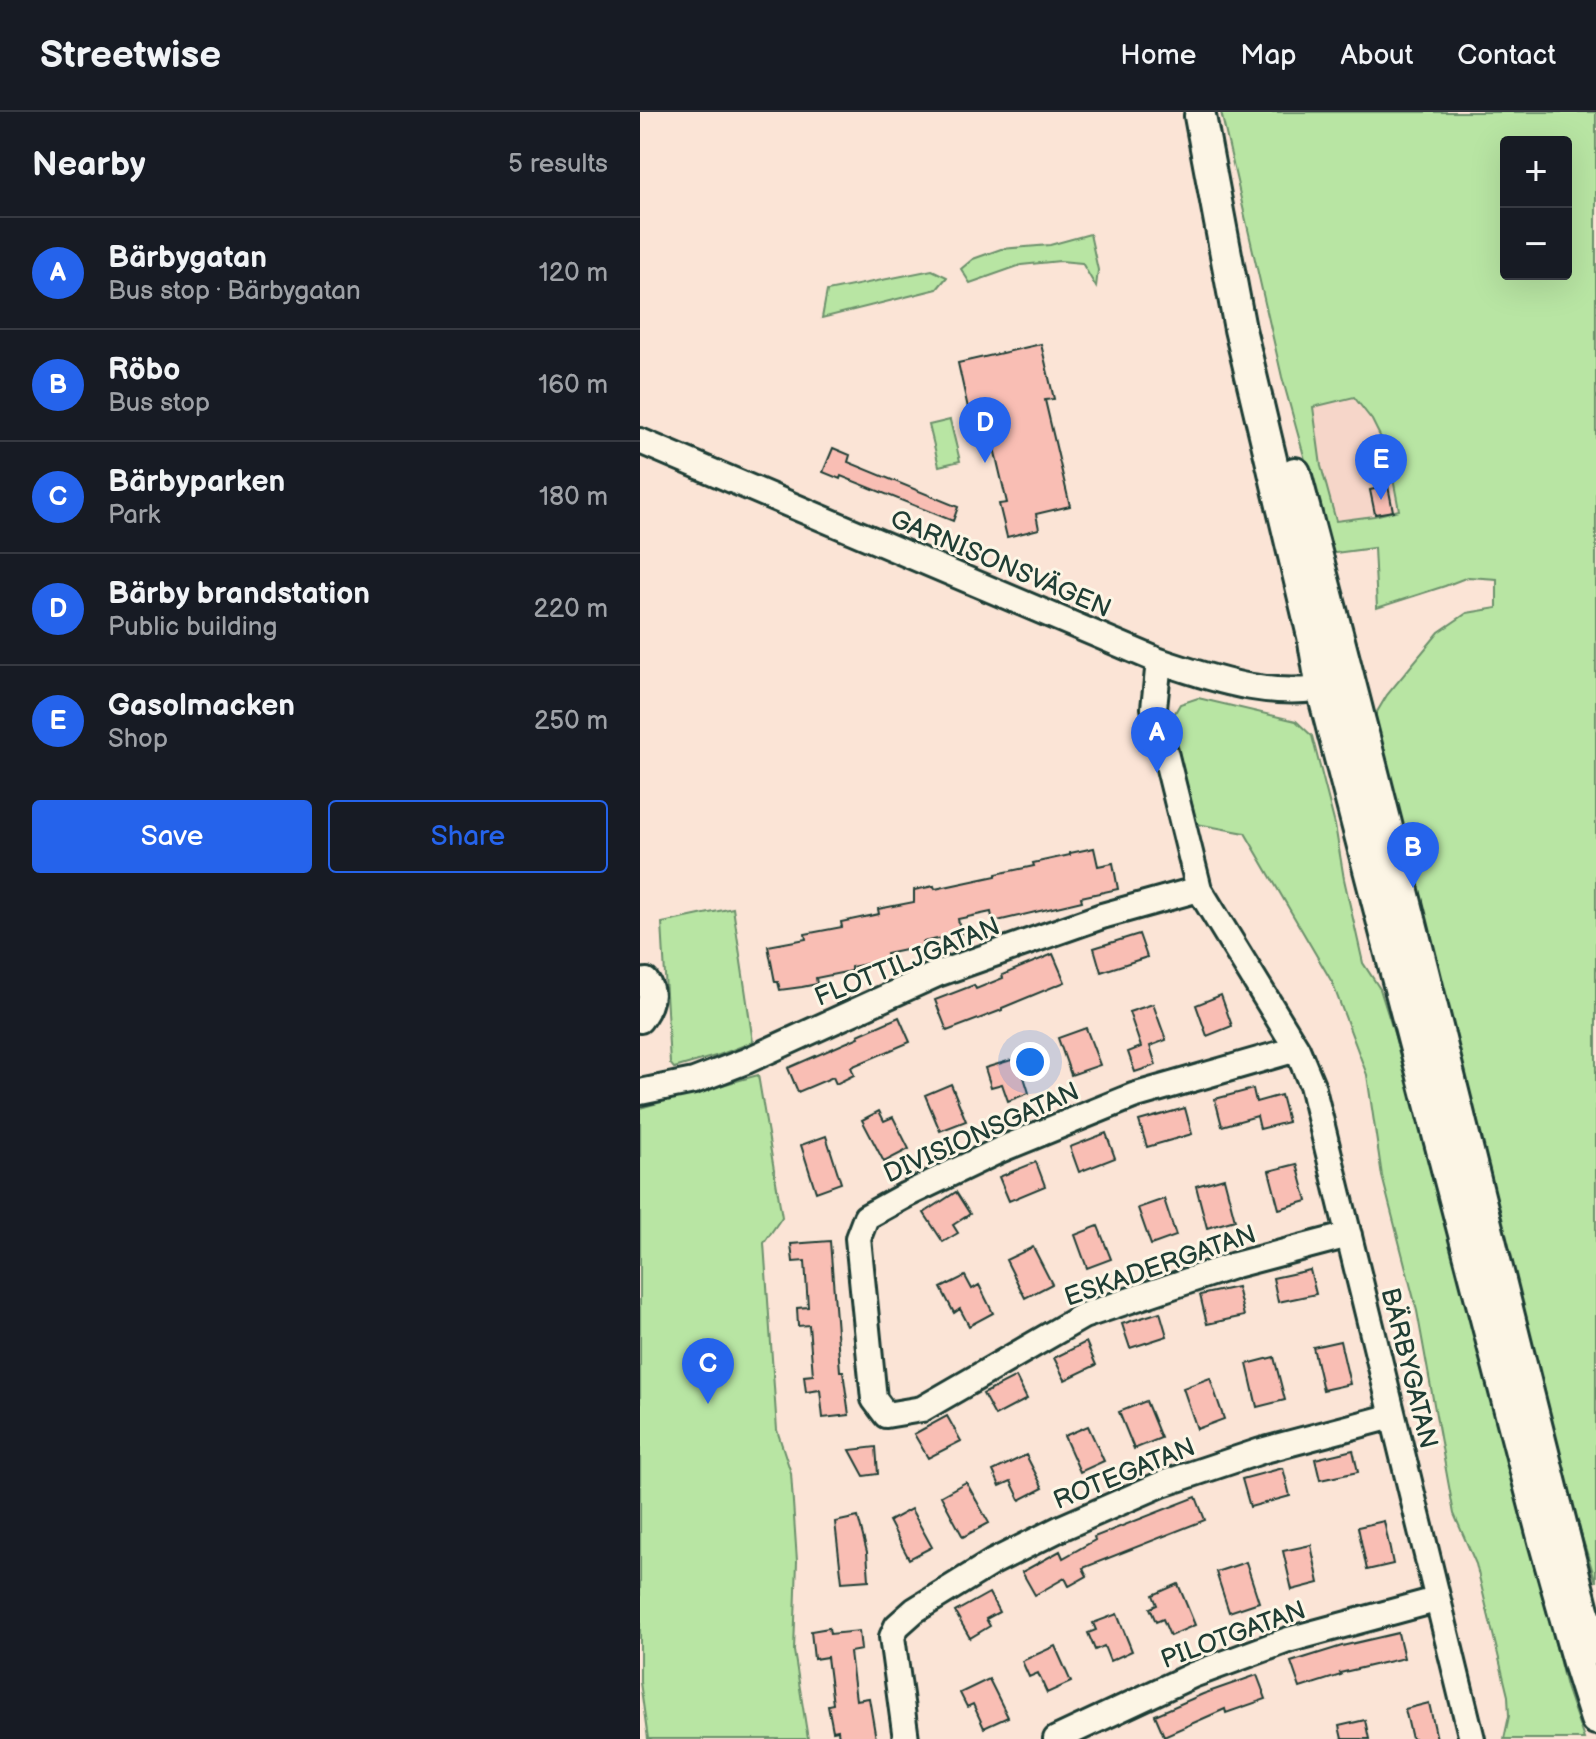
<!DOCTYPE html>
<meta charset="utf-8">
<style>
body{margin:0;font-family:"Balsamiq Sans",sans-serif;background:#242831;color:#f1f3f6}
.controls{position:absolute;right:24px;top:24px;display:grid;overflow:hidden;border-radius:8px;box-shadow:0 8px 32px #0002}
.controls button{width:72px;height:72px;display:grid;place-items:center;padding:0;border:0;border-bottom:2px solid #363941;background:#171b24;color:#f1f3f6;font:40px sans-serif}
.you{position:absolute;left:390px;top:950px;width:28px;height:28px;margin:-20px;border:6px solid #fff;border-radius:50%;background:#1a73e8;box-shadow:0 0 0 12px #1a73e833}
.badge{display:grid;place-items:center;width:52px;height:52px;border-radius:50%;background:#2563eb;color:#fff;font-size:26px;font-weight:700}
.pin{position:absolute;translate:-50% -66px;filter:drop-shadow(0 2px 4px #0008)}
.pin::after{content:'';position:absolute;top:42px;width:28px;height:24px;background:inherit;clip-path:polygon(0 0,100% 0,50% 100%)}
.list{margin:0;padding:0;list-style:none}
h2{display:flex;justify-content:space-between;align-items:center;height:104px;margin:0;padding:0 32px;font-size:34px}
h2 small{font-size:26px;font-weight:400;color:#9ea1a6}
.list li{display:grid;grid-template-columns:52px 1fr auto;gap:24px;align-items:center;box-sizing:border-box;height:112px;padding:0 32px;border-top:2px solid #363941}
.list b{display:block;font-size:30px;white-space:nowrap}
.list p{margin:0;font-size:26px;white-space:nowrap;color:#9ea1a6}
.list em{font-size:26px;font-style:normal;color:#9ea1a6}
.actions{display:flex;gap:16px;padding:24px 32px}
.actions a{flex:1;padding:18px 0;border:2px solid #2563eb;border-radius:8px;text-align:center;font-size:28px;color:#2563eb}
.actions .main{background:#2563eb;color:#fff}
.map{position:relative;flex:none;width:956px;height:1627px;overflow:hidden}
header{display:flex;align-items:center;gap:48px;box-sizing:border-box;height:112px;padding:0 40px;background:#171b24;border-bottom:2px solid #363941}
header strong{font-size:38px}
nav{display:flex;gap:44px;margin-inline-start:auto;font-size:28px}
main{display:flex}
aside{flex:1;background:#171b24}
.map>svg:first-child{display:block}
</style>
<header>
<strong>Streetwise</strong>
<nav><a>Home</a><a>Map</a><a>About</a><a>Contact</a></nav>
</header>
<main>
<aside>
<h2>Nearby<small>5 results</small></h2>
<ul class="list">
<li><span class="badge">A</span><div><b>Bärbygatan</b><p>Bus stop · Bärbygatan</p></div><em>120 m</em></li>
<li><span class="badge">B</span><div><b>Röbo</b><p>Bus stop</p></div><em>160 m</em></li>
<li><span class="badge">C</span><div><b>Bärbyparken</b><p>Park</p></div><em>180 m</em></li>
<li><span class="badge">D</span><div><b>Bärby brandstation</b><p>Public building</p></div><em>220 m</em></li>
<li><span class="badge">E</span><div><b>Gasolmacken</b><p>Shop</p></div><em>250 m</em></li>
</ul>
<div class="actions"><a class="main">Save</a><a>Share</a></div>
</aside>
<div class="map">
<svg width="956" height="1627" viewBox="0 0 956 1627">
<rect width="100%" height="100%" fill="#fbe4d6"/>
<filter id="ink" filterUnits="userSpaceOnUse"><feTurbulence type="fractalNoise" baseFrequency=".0125" numOctaves="2"/><feDisplacementMap in="SourceGraphic" scale="16" xChannelSelector="R" yChannelSelector="G"/><feConvolveMatrix kernelMatrix="1 2 1 2 8 2 1 2 1" color-interpolation-filters="sRGB"/></filter>
<g filter="url(#ink)">
<!-- built -->
<path fill="#f6d6c9" d="M 714,285 L 732,308 L 748,340 L 759,399 L 696,409 L 681,354 L 673,295 Z"/>
<!-- green -->
<path fill="#b8e5a3" stroke="#6c916c" stroke-width="2" fill-rule="evenodd" d="M 581,0 L 956,0 L 956,1470 L 906,1310 L 734,605 L 747,583 L 799,520 L 827,501 L 857,496 L 857,467 L 828,465 L 805,474 L 737,496 L 734,436 L 688,442 L 669,362 L 642,265 ZM 866,30 L 926,30 L 926,162 L 866,162 ZM 714,285 L 732,308 L 748,340 L 759,398 L 734,404 L 696,409 L 681,354 L 673,295 Z
M 450,122 L 458,158 L 456,175 L 442,151 L 420,149 L 381,153 L 330,171 L 321,157 L 333,147 L 361,137 L 410,133 Z
M 292,158 L 307,165 L 297,177 L 182,206 L 187,179 Z
M 310,308 L 320,349 L 299,354 L 289,313 Z
M 558,586 L 656,609 L 672,624 L 695,713 L 704,767 L 723,851 L 740,877 L 767,962 L 859,1302 L 926,1575 L 944,1627 L 864,1627 L 869,1604 L 868,1584 L 836,1452 L 814,1402 L 777,1199 L 742,1064 L 727,963 L 692,870 L 605,721 L 557,712 L 540,645 L 532,606 L 540,592 Z
M 93,796 L 113,930 L 79,943 L 34,956 L 30,951 L 22,811 Z
M 118,963 L 142,1105 L 124,1131 L 137,1318 L 151,1361 L 157,1449 L 154,1539 L 168,1627 L 8,1627 L 0,1570 L 0,996 Z"/>
<!-- building -->
<path fill="#f9beb4" stroke="#1f3d34" stroke-width="2" d="M 401,232 L 414,287 L 405,288 L 430,394 L 396,402 L 399,417 L 367,425 L 359,392 L 367,391 L 346,302 L 330,305 L 318,251 Z
M 193,336 L 210,343 L 208,350 L 318,395 L 313,409 L 201,364 L 200,367 L 183,360 Z
M 748,374 L 753,399 L 735,402 L 730,378 Z
M 454,736 L 458,754 L 473,751 L 478,777 L 441,785 L 442,789 L 353,810 L 351,800 L 318,807 L 321,822 L 283,830 L 284,834 L 246,842 L 247,848 L 211,855 L 211,859 L 176,866 L 177,872 L 162,875 L 140,878 L 138,870 L 135,870 L 128,834 L 166,827 L 165,822 L 202,815 L 201,810 L 239,802 L 238,797 L 274,790 L 274,778 L 294,774 L 295,777 L 356,764 L 356,762 L 394,754 L 393,751 L 430,743 L 430,741 Z
M 499,822 L 507,845 L 461,860 L 454,836 Z
M 413,842 L 425,870 L 362,896 L 362,898 L 307,919 L 295,888 L 334,873 L 336,877 L 363,866 L 362,863 Z
M 581,883 L 592,914 L 567,924 L 556,893 Z
M 513,892 L 526,928 L 510,934 L 516,953 L 495,960 L 488,940 L 501,935 L 489,900 Z
M 259,905 L 270,930 L 211,955 L 214,963 L 196,972 L 193,965 L 158,980 L 148,956 L 219,925 L 218,923 Z
M 446,916 L 460,953 L 431,963 L 418,926 Z
M 378,946 L 389,981 L 368,989 L 362,972 L 351,975 L 345,956 Z
M 311,972 L 326,1009 L 300,1019 L 285,983 Z
M 613,977 L 616,990 L 641,983 L 648,1010 L 620,1017 L 617,1004 L 582,1014 L 575,987 Z
M 545,996 L 552,1022 L 507,1035 L 499,1009 Z
M 239,999 L 244,1009 L 253,1005 L 269,1037 L 244,1050 L 222,1008 Z
M 466,1021 L 475,1046 L 439,1060 L 430,1035 Z
M 186,1024 L 201,1071 L 176,1080 L 161,1033 Z
M 396,1050 L 405,1074 L 369,1089 L 359,1065 Z
M 657,1052 L 667,1089 L 639,1097 L 629,1059 Z
M 584,1066 L 595,1108 L 567,1116 L 556,1074 Z
M 316,1080 L 330,1102 L 313,1113 L 318,1121 L 303,1130 L 284,1101 Z
M 524,1087 L 536,1124 L 511,1133 L 498,1096 Z
M 458,1114 L 471,1147 L 447,1156 L 435,1123 Z
M 190,1129 L 200,1259 L 203,1259 L 209,1303 L 183,1306 L 180,1278 L 166,1280 L 164,1264 L 173,1263 L 169,1213 L 158,1214 L 157,1196 L 168,1195 L 165,1149 L 153,1150 L 151,1132 Z
M 393,1135 L 412,1172 L 385,1186 L 366,1148 Z
M 670,1158 L 676,1182 L 638,1190 L 633,1166 Z
M 325,1164 L 332,1177 L 339,1173 L 353,1201 L 329,1214 L 320,1197 L 314,1201 L 301,1176 Z
M 597,1175 L 604,1204 L 567,1212 L 560,1183 Z
M 520,1200 L 527,1224 L 490,1236 L 482,1212 Z
M 700,1229 L 710,1272 L 683,1278 L 673,1235 Z
M 446,1230 L 456,1253 L 425,1268 L 414,1246 Z
M 634,1245 L 645,1288 L 617,1295 L 607,1252 Z
M 376,1265 L 387,1287 L 355,1304 L 343,1282 Z
M 570,1266 L 584,1307 L 557,1317 L 543,1276 Z
M 506,1289 L 521,1326 L 494,1337 L 479,1300 Z
M 307,1304 L 321,1329 L 288,1346 L 274,1322 Z
M 448,1314 L 464,1349 L 440,1360 L 424,1324 Z
M 236,1335 L 238,1362 L 224,1364 L 210,1338 Z
M 713,1338 L 718,1360 L 680,1368 L 675,1347 Z
M 386,1343 L 403,1376 L 380,1388 L 371,1369 L 360,1374 L 353,1359 Z
M 643,1356 L 650,1384 L 610,1395 L 602,1367 Z
M 326,1370 L 349,1411 L 323,1425 L 301,1384 Z
M 556,1385 L 565,1408 L 443,1456 L 447,1464 L 429,1474 L 425,1466 L 395,1483 L 382,1460 L 420,1439 L 423,1446 L 455,1428 L 454,1425 Z
M 271,1397 L 292,1435 L 269,1447 L 249,1409 Z
M 218,1405 L 227,1440 L 229,1468 L 202,1470 L 195,1410 Z
M 744,1409 L 753,1452 L 727,1458 L 718,1415 Z
M 671,1433 L 679,1471 L 652,1478 L 643,1439 Z
M 606,1450 L 619,1490 L 589,1500 L 576,1460 Z
M 538,1472 L 555,1513 L 530,1524 L 523,1507 L 516,1510 L 510,1496 L 517,1493 L 513,1483 Z
M 349,1481 L 359,1500 L 346,1507 L 350,1514 L 330,1526 L 315,1500 Z
M 477,1502 L 492,1539 L 470,1549 L 464,1534 L 455,1538 L 448,1521 L 456,1518 L 453,1511 Z
M 189,1516 L 190,1522 L 219,1519 L 221,1538 L 210,1540 L 216,1588 L 229,1586 L 236,1627 L 199,1627 L 198,1618 L 193,1619 L 188,1593 L 193,1592 L 187,1545 L 174,1547 L 171,1519 Z
M 758,1521 L 764,1546 L 700,1561 L 701,1563 L 660,1576 L 651,1550 L 702,1534 Z
M 415,1534 L 431,1570 L 407,1581 L 398,1561 L 389,1565 L 382,1549 Z
M 617,1563 L 626,1587 L 586,1601 L 585,1597 L 524,1624 L 515,1603 L 563,1582 Z
M 349,1567 L 368,1605 L 344,1616 L 333,1592 L 327,1595 L 320,1581 Z
M 789,1591 L 797,1627 L 772,1627 L 765,1597 Z
M 725,1608 L 729,1627 L 702,1627 L 699,1614 Z"/>
<g fill="none" stroke-linecap="round" stroke-linejoin="round">
<defs>
<path id="minor" d="M 0,329 L 519,549 C 577,568 636,589 697,573
M 519,549 L 514,596 L 559,777 L 657,937 L 672,973 L 832,1627
M 0,870 L 6,869 C 16,882 9,896 0,908
M 657,937 L 493,984 L 362,1037 L 266,1083 L 226,1105 L 218,1126 L 234,1287 L 246,1303 L 282,1297 L 443,1204 L 595,1153 L 709,1123
M 0,980 L 54,969 L 106,949 L 297,862 L 462,804 L 559,777
M 266,1627 L 252,1525 L 257,1514 L 275,1498 L 353,1450 L 421,1416 L 522,1372 L 621,1339 L 753,1304
M 416,1627 L 553,1563 L 648,1528 L 796,1488"/>
<path id="major" d="M 560,4 L 600,217 L 673,524 L 682,577 L 904,1429 L 939,1554 L 956,1607
M 655,361 C 756,739 846,1119 943,1498 L 956,1537"/>
</defs>
<!-- minor casing -->
<use href="#minor" stroke="#1f3d34" stroke-width="30"/>
<!-- major casing -->
<use href="#major" stroke="#1f3d34" stroke-width="36"/>
<!-- minor -->
<use href="#minor" stroke="#fcf5e5" stroke-width="24"/>
<!-- major -->
<use href="#major" stroke="#fcf5e5" stroke-width="30"/>
</g>
</g>
<g text-anchor="middle" stroke-width="6" stroke-linejoin="round" paint-order="stroke">
<!-- street labels -->
<g font-size="26" fill="#1f3d34" stroke="#fcf5e5">
<text transform="translate(361 451) rotate(23)" y="9">GARNISONSVÄGEN</text>
<text transform="translate(267 849) rotate(-22)" y="9">FLOTTILJGATAN</text>
<text transform="translate(341 1020) rotate(-24)" y="9">DIVISIONSGATAN</text>
<text transform="translate(520 1153) rotate(-19)" y="9">ESKADERGATAN</text>
<text transform="translate(770 1256) rotate(76)" y="9">BÄRBYGATAN</text>
<text transform="translate(484 1361) rotate(-22)" y="9">ROTEGATAN</text>
<text transform="translate(593 1522) rotate(-20)" y="9">PILOTGATAN</text>
</g>
</g>
</svg>
<div class="controls">
<button>+</button>
<button>−</button>
</div>
<div class="you"></div>
<div class="pin badge" style="left:517px;top:661px">A</div>
<div class="pin badge" style="left:773px;top:776px">B</div>
<div class="pin badge" style="left:68px;top:1292px">C</div>
<div class="pin badge" style="left:345px;top:351px">D</div>
<div class="pin badge" style="left:741px;top:388px">E</div>
</div>
</main>
